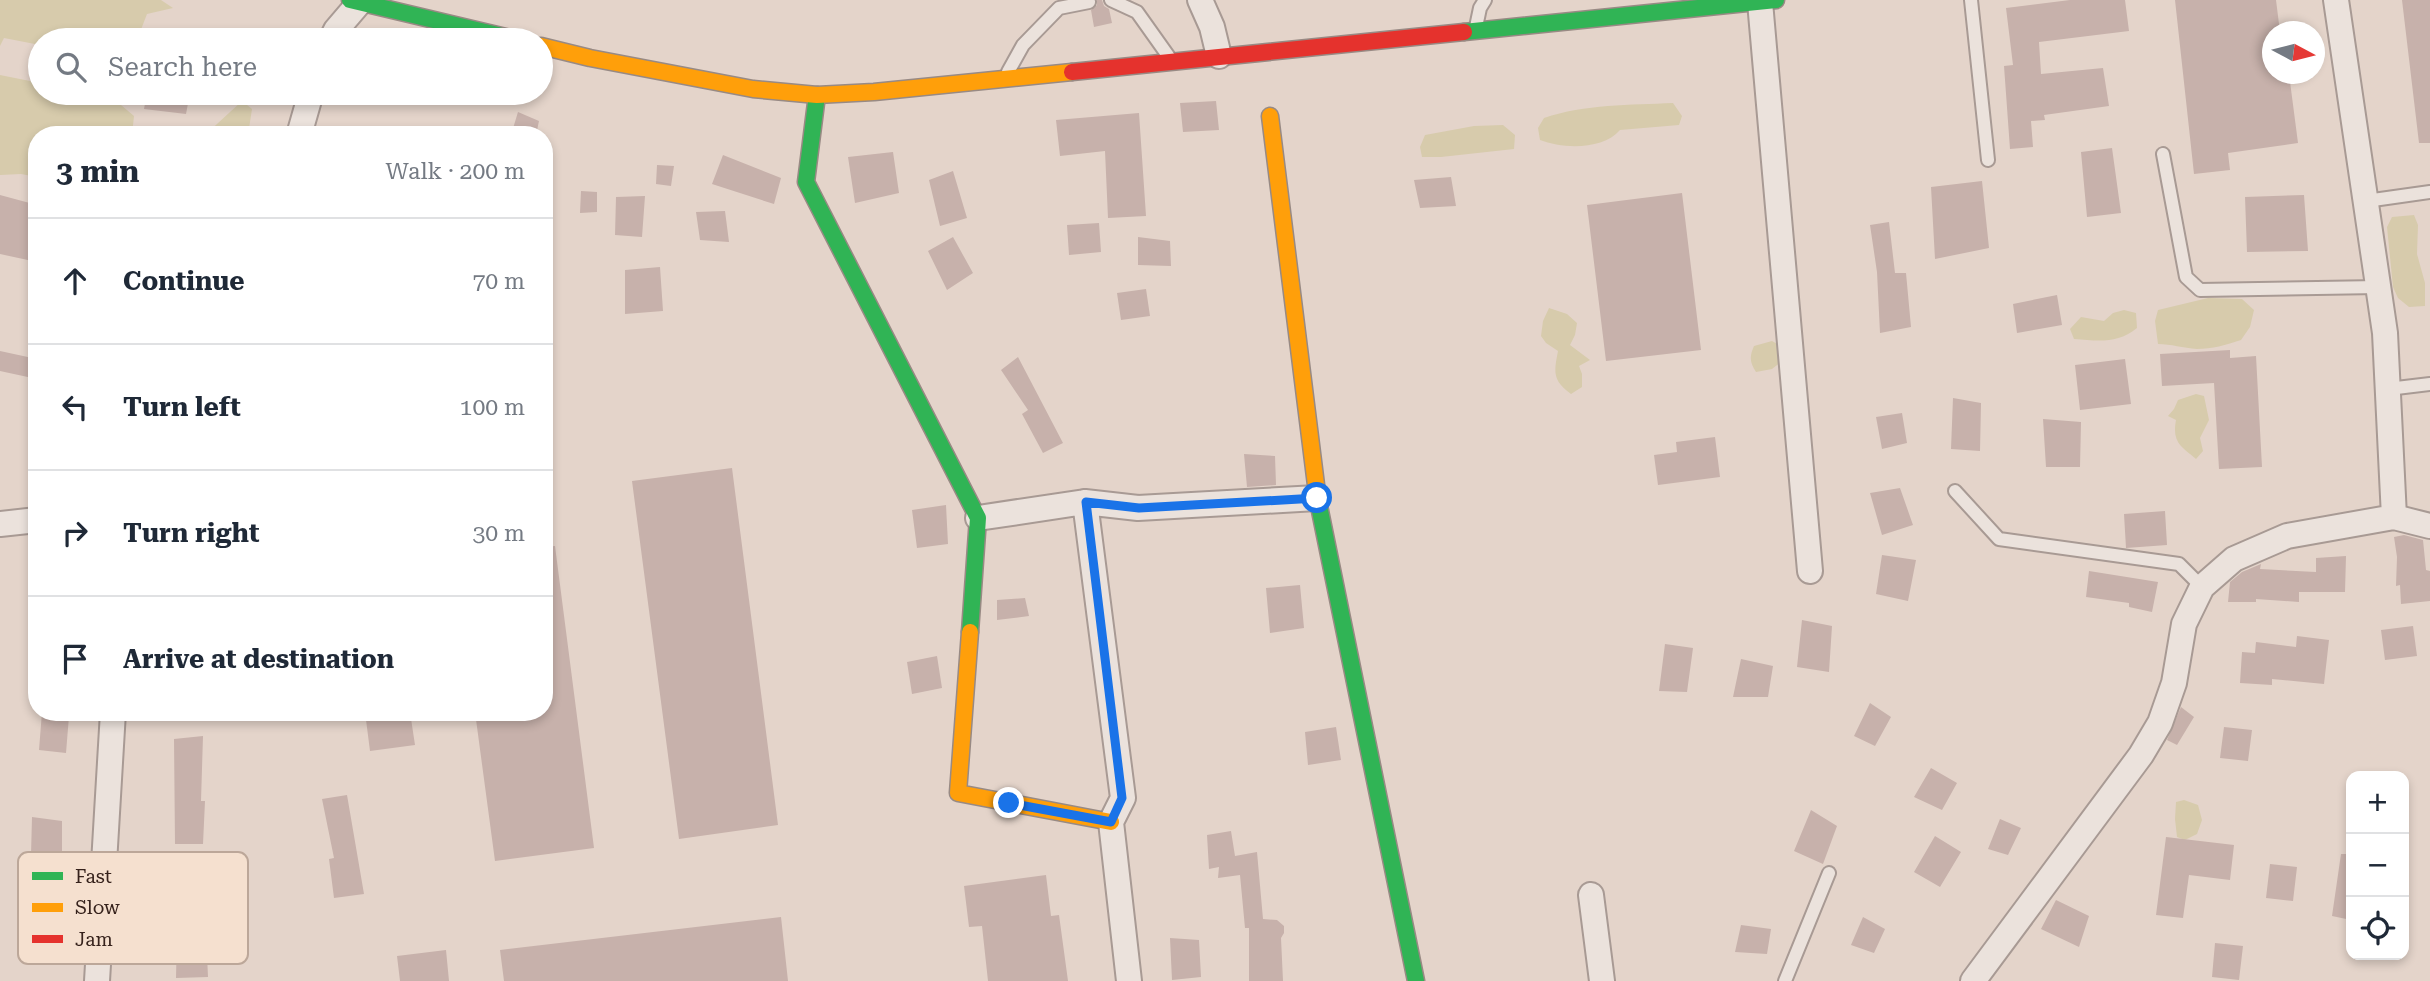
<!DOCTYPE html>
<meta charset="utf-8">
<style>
body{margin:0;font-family:"Roboto Serif",serif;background:#f2f2f3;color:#1f2937}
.controls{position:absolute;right:21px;bottom:21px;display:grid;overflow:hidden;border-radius:14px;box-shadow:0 4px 10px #0003}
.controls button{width:63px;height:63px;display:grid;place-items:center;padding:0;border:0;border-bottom:2px solid #e0e1e3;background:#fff;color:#1f2937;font:35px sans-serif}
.compass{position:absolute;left:2262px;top:21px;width:63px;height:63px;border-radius:50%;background:#fff;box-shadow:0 4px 10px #0003;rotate:97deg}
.stop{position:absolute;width:21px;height:21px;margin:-16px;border:5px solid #1a73e8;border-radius:50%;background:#fff}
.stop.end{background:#1a73e8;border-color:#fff;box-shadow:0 2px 7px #0008}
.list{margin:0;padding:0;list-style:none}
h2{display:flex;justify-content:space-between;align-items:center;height:91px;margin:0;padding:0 28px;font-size:30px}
h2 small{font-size:23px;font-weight:400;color:#747a83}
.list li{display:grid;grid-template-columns:46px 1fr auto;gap:21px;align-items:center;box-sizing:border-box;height:126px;padding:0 28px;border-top:2px solid #e0e1e3}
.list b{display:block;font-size:26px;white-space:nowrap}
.list em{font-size:23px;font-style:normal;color:#747a83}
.icon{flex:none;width:38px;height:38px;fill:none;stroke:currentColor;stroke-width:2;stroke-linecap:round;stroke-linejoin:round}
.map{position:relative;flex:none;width:2430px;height:981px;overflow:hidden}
.search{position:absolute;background:#fff;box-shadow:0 4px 10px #0003;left:28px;top:28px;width:525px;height:77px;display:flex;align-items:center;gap:18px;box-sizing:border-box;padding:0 24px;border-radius:38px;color:#747a83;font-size:26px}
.panel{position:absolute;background:#fff;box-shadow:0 4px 10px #0003;left:28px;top:126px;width:525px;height:595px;border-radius:28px}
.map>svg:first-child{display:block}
</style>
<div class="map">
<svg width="2430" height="981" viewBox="0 0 2430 981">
<rect width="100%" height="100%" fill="#e4d4ca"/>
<!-- green -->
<path fill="#d7cbac" d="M 0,0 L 161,0 L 173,8 L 147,14 L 137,40 L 40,40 L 40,45 L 4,38 L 0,46 Z
M 0,75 L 40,83 L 40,93 L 79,93 L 92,100 L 121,105 L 134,116 L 132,135 L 37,135 L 37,177 L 21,174 L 0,175 Z
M 242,101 L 252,109 L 248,135 L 205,135 Z
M 1673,103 L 1682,116 L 1679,125 L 1620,130 C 1603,150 1563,149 1540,140 L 1538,128 L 1544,118 C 1585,104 1630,105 1673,103 Z
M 1503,125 L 1515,135 L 1514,149 L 1441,157 L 1422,157 L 1420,147 L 1425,135 L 1474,126 Z
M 2414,215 L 2418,225 L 2417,254 L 2425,283 L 2425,306 L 2409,307 L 2398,298 L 2393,287 L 2387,227 L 2392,217 Z
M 2208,298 L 2242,299 L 2254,310 L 2250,327 L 2241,340 C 2226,345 2212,349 2197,349 C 2183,348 2171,344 2158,344 L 2155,321 L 2158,310 Z
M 1549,308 L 1567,314 L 1577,323 L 1575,335 L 1570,345 L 1590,360 L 1579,366 L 1582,374 L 1582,387 L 1571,394 C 1552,380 1554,372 1558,351 L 1546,343 L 1541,336 L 1543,321 Z
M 2124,310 L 2136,313 L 2137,328 C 2117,344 2099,341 2074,339 L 2070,329 L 2081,317 L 2104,321 L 2113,313 Z
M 1772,341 L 1779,345 L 1781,362 L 1772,369 L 1756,372 C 1750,363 1749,357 1754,346 Z
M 2196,394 L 2204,396 L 2209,420 L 2200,438 L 2203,451 L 2196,459 C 2180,446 2172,442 2176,420 L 2168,416 L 2174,409 L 2178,400 Z
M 2184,800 L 2198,805 L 2202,820 L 2197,834 L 2185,840 L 2177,837 L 2175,819 L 2176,802 Z"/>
<!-- building -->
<path fill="#c7b1ab" d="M 1097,0 L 1102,0 L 1104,6 L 1109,9 L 1112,23 L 1094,27 L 1091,10 L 1097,5 Z
M 2070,0 L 2125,0 L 2129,31 L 2039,42 L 2041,74 L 2103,68 L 2109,106 L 2044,115 L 2045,120 L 2031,121 L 2033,147 L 2010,149 L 2004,66 L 2013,65 L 2006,8 Z
M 2175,0 L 2276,0 L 2280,32 L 2272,32 L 2272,76 L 2289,74 L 2298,143 L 2228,153 L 2230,170 L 2194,174 Z
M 2402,0 L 2430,0 L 2430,143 L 2419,143 Z
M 147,93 L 190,93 L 186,114 L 144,109 Z
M 1216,101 L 1219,130 L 1183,132 L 1180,103 Z
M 518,112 L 539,121 L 536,135 L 511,135 Z
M 1139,113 L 1146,216 L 1108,218 L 1105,151 L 1060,156 L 1056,120 Z
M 2112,148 L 2121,213 L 2087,217 L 2081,152 Z
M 893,152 L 899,193 L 855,203 L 848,157 Z
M 723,155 L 781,178 L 774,204 L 712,184 Z
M 657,165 L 674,166 L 671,186 L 656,184 Z
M 953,171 L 967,218 L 940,226 L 929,180 Z
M 1451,177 L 1456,206 L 1420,208 L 1414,180 Z
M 1982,181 L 1989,248 L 1935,259 L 1931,187 Z
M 581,191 L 597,192 L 597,212 L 580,213 Z
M 1682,193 L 1701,350 L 1606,361 L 1587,205 Z
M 0,195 L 37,205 L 37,262 L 0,254 Z
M 2304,195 L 2308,251 L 2247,252 L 2245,197 Z
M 645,196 L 642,237 L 615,235 L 616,197 Z
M 725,211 L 729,242 L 700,240 L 696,212 Z
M 1889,222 L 1895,273 L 1906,273 L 1911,327 L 1880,333 L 1877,272 L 1870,225 Z
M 1099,223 L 1101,252 L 1069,255 L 1067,225 Z
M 953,237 L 973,273 L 947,290 L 928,251 Z
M 1138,237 L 1170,241 L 1171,266 L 1138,265 Z
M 660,267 L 663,311 L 625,314 L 625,270 Z
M 1146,289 L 1150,316 L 1121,320 L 1117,293 Z
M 2057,295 L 2062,325 L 2017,333 L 2013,304 Z
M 2230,350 L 2230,358 L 2256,356 L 2262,467 L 2219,469 L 2214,383 L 2162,386 L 2160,354 Z
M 0,351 L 37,359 L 37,379 L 0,371 Z
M 1018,357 L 1063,443 L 1043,453 L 1022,414 L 1028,410 L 1001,370 Z
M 2125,359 L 2131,404 L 2080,410 L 2075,365 Z
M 1953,398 L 1981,403 L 1980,451 L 1951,449 Z
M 1902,413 L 1907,443 L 1882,449 L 1876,417 Z
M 2043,419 L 2081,422 L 2080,467 L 2046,467 Z
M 1715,437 L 1720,477 L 1658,485 L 1654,455 L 1677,452 L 1676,442 Z
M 1244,454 L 1275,456 L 1276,485 L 1247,487 Z
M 732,468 L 778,825 L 679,839 L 632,481 Z
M 1900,488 L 1913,525 L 1882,535 L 1870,493 Z
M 946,505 L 948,544 L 917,548 L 912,510 Z
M 2165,511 L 2167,545 L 2126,548 L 2124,514 Z
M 2404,535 L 2423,540 L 2426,570 L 2430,571 L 2430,601 L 2401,604 L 2400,585 L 2396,586 L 2397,557 L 2394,537 Z
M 555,546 L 594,848 L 495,861 L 475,712 L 544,712 L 544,547 Z
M 1882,555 L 1916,560 L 1908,601 L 1876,594 Z
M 2346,556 L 2345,592 L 2299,592 L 2299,602 L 2256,599 L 2256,602 L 2228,602 L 2230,582 L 2242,572 L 2261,564 L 2260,569 L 2316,572 L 2316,558 Z
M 2089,571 L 2158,582 L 2152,612 L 2129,607 L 2129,603 L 2086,597 Z
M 1300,585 L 1304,628 L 1270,633 L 1266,588 Z
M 1025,598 L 1029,616 L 997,620 L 997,600 Z
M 1802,620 L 1832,626 L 1829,672 L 1797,667 Z
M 2413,626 L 2417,656 L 2385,660 L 2381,630 Z
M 2297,636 L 2329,640 L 2324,684 L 2272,679 L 2272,685 L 2240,683 L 2242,652 L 2255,653 L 2256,642 L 2296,647 Z
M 1665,644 L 1693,648 L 1687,692 L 1659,691 Z
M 937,656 L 942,688 L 912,694 L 907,662 Z
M 1741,659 L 1773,666 L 1768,697 L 1733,697 Z
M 1870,703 L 1891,717 L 1875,746 L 1854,736 Z
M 2181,707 L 2194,717 L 2177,745 L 2167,740 Z
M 42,712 L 69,716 L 66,753 L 39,750 Z
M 365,712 L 410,712 L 415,745 L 370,751 Z
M 1336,727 L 1341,760 L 1308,765 L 1305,732 Z
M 2224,727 L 2252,730 L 2248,761 L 2220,758 Z
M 203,736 L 201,801 L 205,801 L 203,844 L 175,844 L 174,739 Z
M 1931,768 L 1957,783 L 1942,810 L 1914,797 Z
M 347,795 L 364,894 L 334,898 L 329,859 L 334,858 L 322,799 Z
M 1811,810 L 1837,826 L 1823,864 L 1794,851 Z
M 32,817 L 62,821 L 62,856 L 31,855 Z
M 2000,819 L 2021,828 L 2008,855 L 1988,849 Z
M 1231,831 L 1235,856 L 1257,852 L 1263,919 L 1277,920 L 1284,926 L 1284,933 L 1281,938 L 1283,981 L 1249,981 L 1249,928 L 1245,928 L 1240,875 L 1218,878 L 1219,867 L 1209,869 L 1207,835 Z
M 1935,836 L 1961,852 L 1940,887 L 1914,872 Z
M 2166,837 L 2234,845 L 2230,880 L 2189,875 L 2183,918 L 2156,915 Z
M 2341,854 L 2351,854 L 2351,920 L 2332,916 Z
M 2270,864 L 2297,867 L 2293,901 L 2266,898 Z
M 1046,875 L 1051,916 L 1059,915 L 1068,981 L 988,981 L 982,926 L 969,927 L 964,886 Z
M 2056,900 L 2089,916 L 2079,947 L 2041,929 Z
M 781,917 L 788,981 L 504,981 L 500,950 Z
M 1863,917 L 1885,929 L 1874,953 L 1851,945 Z
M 1741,925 L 1771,929 L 1767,954 L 1735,952 Z
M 177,932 L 206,932 L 208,977 L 176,978 Z
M 1170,938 L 1199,940 L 1201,977 L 1172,980 Z
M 2215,943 L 2243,946 L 2239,980 L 2212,977 Z
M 446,950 L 449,981 L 400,981 L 397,956 Z"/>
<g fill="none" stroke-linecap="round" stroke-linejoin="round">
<defs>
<path id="lane" d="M 1111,0 L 1137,12 L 1169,57
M 1971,0 L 1988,160
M 1476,27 L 1480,8 L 1485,0
M 1008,72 L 1023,45 L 1059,8 L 1089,2
M 2163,154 L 2186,277 L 2200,290 L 2379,287
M 2366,201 L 2430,192
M 2388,389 L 2430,384
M 1955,491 L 1999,539 L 2179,564 L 2202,587
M 1785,981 L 1829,873"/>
<path id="street" d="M 1200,0 L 1212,27 L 1219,56
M 2336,0 L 2385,333 L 2394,517
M 1760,2 L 1810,571
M 331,40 L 336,30 L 360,2
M 299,135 L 311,93
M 1085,502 L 1123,798 L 1111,822 L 1129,981
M 978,518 L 1085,502 L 1138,508 L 1317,498
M 0,524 L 37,520
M 1591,895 L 1602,981
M 97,981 L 113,712
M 1973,981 L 2141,755 L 2160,723 L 2174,683 L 2184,624 L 2202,587 L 2234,559 L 2287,536 L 2394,517 L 2430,526"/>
<path id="fast" d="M 350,0 L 518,40
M 1464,32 L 1776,0
M 817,95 L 806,182 L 978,518 L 970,632
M 1318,501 L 1416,981"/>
<path id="slow" d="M 541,46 L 590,58 L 753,89 L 817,95 L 874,92 L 1072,72
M 1270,116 L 1318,501
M 970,632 L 958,793 L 1111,822"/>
<path id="jam" d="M 1072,72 L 1464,32"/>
</defs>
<!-- lane casing -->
<use href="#lane" stroke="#a89a94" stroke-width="16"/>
<!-- street casing -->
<use href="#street" stroke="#a89a94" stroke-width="28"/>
<!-- fast casing -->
<use href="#fast" stroke="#988a84" stroke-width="19"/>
<!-- slow casing -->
<use href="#slow" stroke="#988a84" stroke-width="19"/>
<!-- jam casing -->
<use href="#jam" stroke="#988a84" stroke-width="19"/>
<!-- lane -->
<use href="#lane" stroke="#ebe2dc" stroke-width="12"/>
<!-- street -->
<use href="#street" stroke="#ebe2dc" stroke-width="24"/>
<!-- fast -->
<use href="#fast" stroke="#30b455" stroke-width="16"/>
<!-- slow -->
<use href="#slow" stroke="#ff9f0a" stroke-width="16"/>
<!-- jam -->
<use href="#jam" stroke="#e5322d" stroke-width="16"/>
</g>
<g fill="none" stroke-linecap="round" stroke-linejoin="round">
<!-- route -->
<path stroke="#1a73e8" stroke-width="9" d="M 1009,803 L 1111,822 L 1122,798 L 1086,502 L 1139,508 L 1317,498"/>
</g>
<!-- legend -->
<rect x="18" y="852" width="230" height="112" rx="10" fill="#f5e0cf" stroke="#bca799" stroke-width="2"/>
<rect x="32" y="872" width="31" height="8" fill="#30b455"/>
<rect x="32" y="903" width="31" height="9" fill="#ff9f0a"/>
<rect x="32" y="935" width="31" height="8" fill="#e5322d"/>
<g font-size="19" fill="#36221c">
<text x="75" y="883">Fast</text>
<text x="75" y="914">Slow</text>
<text x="75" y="946">Jam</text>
</g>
</svg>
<div class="controls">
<button>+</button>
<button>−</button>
<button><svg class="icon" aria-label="locate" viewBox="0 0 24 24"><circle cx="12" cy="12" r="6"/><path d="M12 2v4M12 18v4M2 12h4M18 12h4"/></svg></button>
</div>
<svg class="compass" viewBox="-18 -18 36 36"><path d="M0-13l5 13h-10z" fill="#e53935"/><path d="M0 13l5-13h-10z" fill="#747a83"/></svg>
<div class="stop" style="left:1317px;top:498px"></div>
<div class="stop end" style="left:1009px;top:803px"></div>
<div class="search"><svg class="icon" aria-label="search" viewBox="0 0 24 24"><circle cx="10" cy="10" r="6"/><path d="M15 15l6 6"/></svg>Search here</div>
<section class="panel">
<h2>3 min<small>Walk · 200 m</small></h2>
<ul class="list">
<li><svg class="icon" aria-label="ahead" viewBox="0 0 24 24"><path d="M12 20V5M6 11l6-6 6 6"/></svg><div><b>Continue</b></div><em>70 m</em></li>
<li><svg class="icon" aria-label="left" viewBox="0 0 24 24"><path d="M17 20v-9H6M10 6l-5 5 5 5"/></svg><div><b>Turn left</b></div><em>100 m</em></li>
<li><svg class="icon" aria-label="right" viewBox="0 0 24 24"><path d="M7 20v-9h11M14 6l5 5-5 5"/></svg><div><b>Turn right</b></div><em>30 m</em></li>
<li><svg class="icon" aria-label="arrive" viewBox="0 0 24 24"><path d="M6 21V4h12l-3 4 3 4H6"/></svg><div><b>Arrive at destination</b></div></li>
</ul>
</section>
</div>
